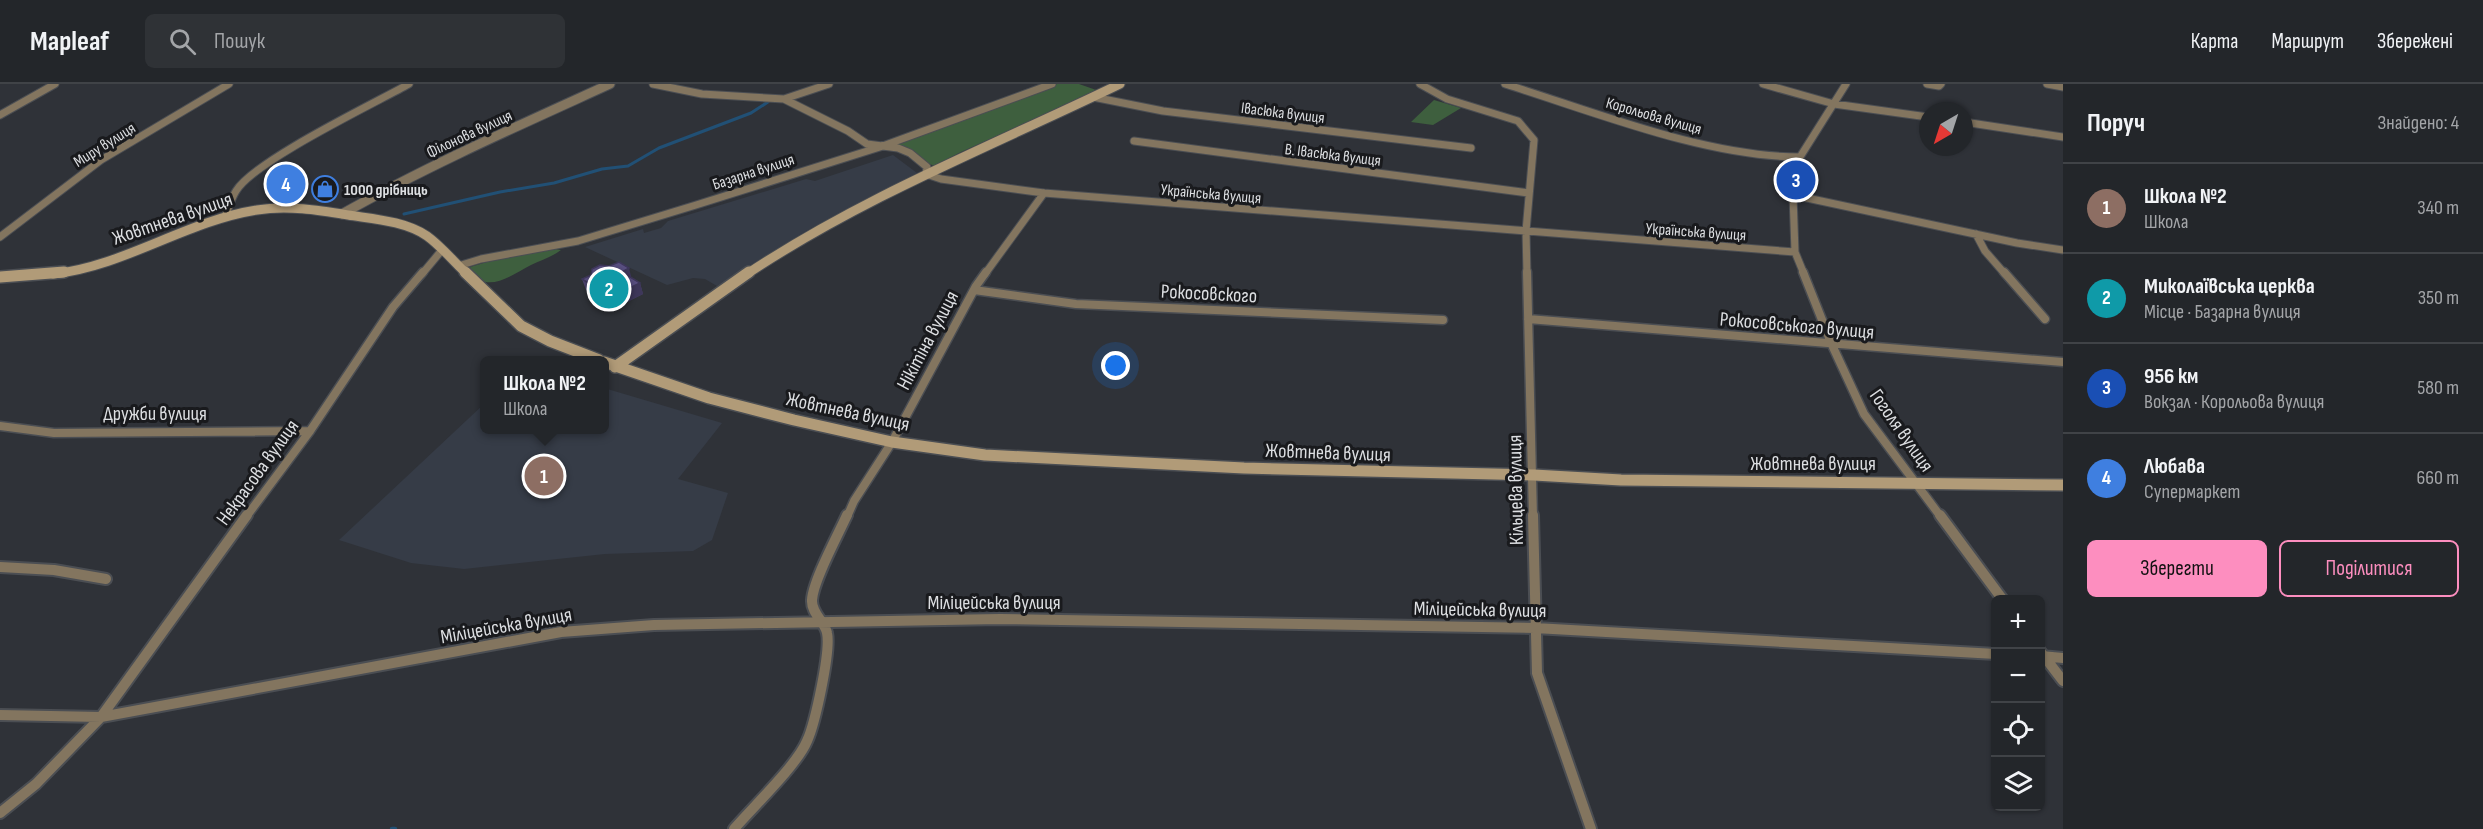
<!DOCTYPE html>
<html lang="uk">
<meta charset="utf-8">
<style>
body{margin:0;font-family:"Sofia Sans Condensed",sans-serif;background:#2f3236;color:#f1f3f6}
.controls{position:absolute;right:18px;bottom:18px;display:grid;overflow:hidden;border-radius:9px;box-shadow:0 2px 4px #0004}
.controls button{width:54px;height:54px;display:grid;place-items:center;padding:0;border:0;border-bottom:2px solid #404347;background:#23262a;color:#f1f3f6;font:30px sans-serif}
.compass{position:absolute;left:1919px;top:18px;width:54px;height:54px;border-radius:50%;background:#23262a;box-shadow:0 2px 4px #0004;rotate:219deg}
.you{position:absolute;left:1116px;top:282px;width:21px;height:21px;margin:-15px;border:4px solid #fff;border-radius:50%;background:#1a73e8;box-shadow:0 0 0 9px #1a73e833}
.badge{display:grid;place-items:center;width:39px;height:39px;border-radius:50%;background:#fd8ebf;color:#fff;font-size:20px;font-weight:700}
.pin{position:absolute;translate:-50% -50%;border:3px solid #fff;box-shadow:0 2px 6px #0006}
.popup{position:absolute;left:480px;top:272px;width:129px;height:78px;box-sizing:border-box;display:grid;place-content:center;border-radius:9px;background:#23262a;filter:drop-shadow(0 2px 4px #0005);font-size:20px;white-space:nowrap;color:#a3a5a8}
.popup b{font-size:22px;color:#f1f3f6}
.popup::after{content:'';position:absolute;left:50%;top:100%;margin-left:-12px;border:12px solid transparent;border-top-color:#23262a}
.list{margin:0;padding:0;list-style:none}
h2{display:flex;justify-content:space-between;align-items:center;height:78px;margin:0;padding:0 24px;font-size:26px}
h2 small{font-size:20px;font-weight:400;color:#a3a5a8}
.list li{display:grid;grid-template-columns:39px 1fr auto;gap:18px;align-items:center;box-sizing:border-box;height:90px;padding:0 24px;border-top:2px solid #404347}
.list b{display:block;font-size:22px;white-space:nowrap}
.list p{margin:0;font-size:20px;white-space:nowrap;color:#a3a5a8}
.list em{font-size:20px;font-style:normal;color:#a3a5a8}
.actions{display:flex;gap:12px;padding:18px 24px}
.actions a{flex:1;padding:14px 0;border:2px solid #fd8ebf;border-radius:9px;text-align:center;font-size:21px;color:#fd8ebf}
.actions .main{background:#fd8ebf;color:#111}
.icon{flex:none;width:33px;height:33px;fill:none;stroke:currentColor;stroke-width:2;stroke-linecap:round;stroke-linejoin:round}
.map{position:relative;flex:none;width:2063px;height:745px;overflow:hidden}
header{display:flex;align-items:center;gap:36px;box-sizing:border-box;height:84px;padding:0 30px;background:#23262a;border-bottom:2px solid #404347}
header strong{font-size:28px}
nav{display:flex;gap:33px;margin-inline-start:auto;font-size:21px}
.search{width:420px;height:54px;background:#2f3236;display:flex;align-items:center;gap:15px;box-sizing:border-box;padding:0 21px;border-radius:9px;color:#a3a5a8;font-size:22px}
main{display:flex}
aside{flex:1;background:#23262a}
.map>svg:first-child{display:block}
</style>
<header>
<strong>Mapleaf</strong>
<div class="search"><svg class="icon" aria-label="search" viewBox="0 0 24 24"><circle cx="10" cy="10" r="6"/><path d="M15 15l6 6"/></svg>Пошук</div>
<nav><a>Карта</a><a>Маршрут</a><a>Збережені</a></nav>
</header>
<main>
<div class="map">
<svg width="2063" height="745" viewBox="0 0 2063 745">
<rect width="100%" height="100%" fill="#2f3238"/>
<!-- built -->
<path fill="#363c47" d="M 893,71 L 917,89 L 808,146 L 717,202 L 705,195 L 693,194 L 667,201 L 585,163 L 643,145 L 644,149 L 661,144 L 668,137 L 806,95 L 815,97 Z
M 604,304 L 722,339 L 678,395 L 728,409 L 712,456 L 693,467 L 605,470 L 464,485 L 411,479 L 339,456 L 484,320 L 484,346 L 604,346 Z"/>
<!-- green -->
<path fill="#3e5f3e" d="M 1057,0 L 1079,0 L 1099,7 L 961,68 L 934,82 L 890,61 Z
M 1434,16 L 1461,24 L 1433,41 L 1411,38 Z
M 555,165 L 561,166 C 552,173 541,176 531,181 C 513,190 483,214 470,183 L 500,174 Z"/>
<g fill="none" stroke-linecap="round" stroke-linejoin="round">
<!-- stream-far1 -->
<path stroke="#215075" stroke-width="3" d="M 404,130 L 500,108 L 554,99 L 602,85 L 628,82 L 659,64 L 751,29 L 768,18"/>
<!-- stream -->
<path stroke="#215075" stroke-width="4.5" d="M 392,745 L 395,745"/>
<defs>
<path id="minor-far2" d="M 653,0 L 702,10 L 784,15 L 848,47 L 867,60 L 898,64 L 910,69 L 927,83 L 926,90 L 941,95 L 1044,109 L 1795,168
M 1420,0 L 1447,15 L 1518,37 L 1534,56 L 1526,147 L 1527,190
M 1505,0 C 1595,28 1706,73 1800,73 L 1846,0
M 1763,0 L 1834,20 L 1928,33
M 1927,0 L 1939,2 L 1941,0
M 2047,0 L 2063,3
M 1093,13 L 1163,27 L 1471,64
M 784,15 L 829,0
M 0,31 L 55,0
M 1964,38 L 2063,53
M 1134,57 L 1529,109
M 225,133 C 228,125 231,115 236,107 C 254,77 373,20 409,0
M 1976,150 L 1985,167 L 2005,190
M 0,153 L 101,76 L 229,0
M 458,182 L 481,175 L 578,157 L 696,121 L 880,63 L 1052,0
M 422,190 L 442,166
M 985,190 L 1044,109
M 1804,190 L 1795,168 L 1793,111 L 2017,159 L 2063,166"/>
<path id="minor-far1" d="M 1527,188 L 1533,433
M 1803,188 L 1832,261 L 1864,330 L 1941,433
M 2004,188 L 2045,235
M 974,206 L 1076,220 L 1443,236
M 1528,235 L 2063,278
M 0,342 L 54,349 L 310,347
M 246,433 L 310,347 L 393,223 L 423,188
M 847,433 L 854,417 L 892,358 L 976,202 L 986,188"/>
<path id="minor" d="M 1533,431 L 1537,589 L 1591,745
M 1940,431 L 2003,516
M 0,483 L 54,486 L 106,495
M 2040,567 L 2063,597
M 2041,572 L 2063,574
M 0,631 L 101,633 L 561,548 L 654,541 L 1000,535 L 1535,544 L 1996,570
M 0,729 L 36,700 L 101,633 L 247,431
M 734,745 C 753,723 797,681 807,657 C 815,640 831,567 827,549 C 825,538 811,529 812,516 C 813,497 838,451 847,431"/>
<path id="tertiary" d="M 342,130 C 429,81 520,41 610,0"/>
<path id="secondary-far1" d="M 53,190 C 125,182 186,137 257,126 C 287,121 318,126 348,131 C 373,135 405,137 427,152 C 441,162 454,178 467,190
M 747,190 C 864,112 994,61 1120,0"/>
<path id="secondary" d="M 465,188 L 521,242 L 550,257 L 599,276
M 0,193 L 64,188
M 604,278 L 709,314 L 794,336 L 892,358 L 985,371 L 1244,384 L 1534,391 L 1621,396 L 2063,401
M 615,283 L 749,188"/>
</defs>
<!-- minor-far2 casing -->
<use href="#minor-far2" stroke="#4b4e53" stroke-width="9"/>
<!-- minor-far1 casing -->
<use href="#minor-far1" stroke="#4b4e53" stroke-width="11"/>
<!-- minor casing -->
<use href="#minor" stroke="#4b4e53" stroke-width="14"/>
<!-- tertiary casing -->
<use href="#tertiary" stroke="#4b4e53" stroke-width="11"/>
<!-- secondary-far1 casing -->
<use href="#secondary-far1" stroke="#4b4e53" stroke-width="11"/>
<!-- secondary casing -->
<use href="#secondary" stroke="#4b4e53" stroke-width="14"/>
<!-- minor-far2 -->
<use href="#minor-far2" stroke="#83755f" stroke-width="7"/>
<!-- minor-far1 -->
<use href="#minor-far1" stroke="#83755f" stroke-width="8"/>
<!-- minor -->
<use href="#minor" stroke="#83755f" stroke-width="10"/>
<!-- tertiary -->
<use href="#tertiary" stroke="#83755f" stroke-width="9"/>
<!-- secondary-far1 -->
<use href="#secondary-far1" stroke="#b19b78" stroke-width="9"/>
<!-- secondary -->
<use href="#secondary" stroke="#b19b78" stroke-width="11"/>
</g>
<!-- wall -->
<path fill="#4d446f" d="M 609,182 L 640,199 L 643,210 L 621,221 L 603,210 L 596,213 L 586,206 L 582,195 Z"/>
<!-- shaded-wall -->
<path fill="#3e375a" d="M 629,184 L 632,196 L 622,188 Z
M 599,198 L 603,210 L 596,213 L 593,202 Z
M 640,199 L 643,210 L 621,221 L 617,210 Z"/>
<!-- building -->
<path fill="#594f81" stroke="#3e375a" stroke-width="1.5" d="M 619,178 L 629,184 L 622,188 L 640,199 L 617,210 L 599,198 L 593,202 L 582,195 L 591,191 L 592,185 L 600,181 L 609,182 Z"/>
<!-- icons -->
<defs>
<symbol id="shop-ring" viewBox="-11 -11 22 22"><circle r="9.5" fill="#191a1d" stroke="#3f7fe0" stroke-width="1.5"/><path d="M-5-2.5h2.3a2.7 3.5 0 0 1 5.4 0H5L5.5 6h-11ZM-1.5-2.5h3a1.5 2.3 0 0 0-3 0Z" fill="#3f7fe0"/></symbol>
</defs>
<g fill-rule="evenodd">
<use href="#shop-ring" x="310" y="90" width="30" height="30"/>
</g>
<g text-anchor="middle" stroke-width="6" stroke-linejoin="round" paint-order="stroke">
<!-- far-street labels -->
<g font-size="16" fill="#dcdee1" stroke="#191a1d">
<text transform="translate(1283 28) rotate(7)" y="6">Івасюка вулиця</text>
<text transform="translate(1654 31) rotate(16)" y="6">Корольова вулиця</text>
<text transform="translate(469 49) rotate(-25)" y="6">Філонова вулиця</text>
<text transform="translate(104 60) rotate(-32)" y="6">Миру вулиця</text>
<text transform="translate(1333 70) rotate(7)" y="6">В. Івасюка вулиця</text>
<text transform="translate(753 87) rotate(-18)" y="6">Базарна вулиця</text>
<text transform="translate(1211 109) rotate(5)" y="6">Українська вулиця</text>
<text transform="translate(1696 147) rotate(4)" y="6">Українська вулиця</text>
</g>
<!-- far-poi labels -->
<g font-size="16" font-weight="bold" fill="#dcdee1" stroke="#191a1d" text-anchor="start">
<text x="344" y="111">1000 дрібниць</text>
</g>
<!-- street labels -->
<g font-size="20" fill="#dcdee1" stroke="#191a1d">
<text transform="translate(172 134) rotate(-19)" y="7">Жовтнева вулиця</text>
<text transform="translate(1209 209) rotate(3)" y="7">Рокосовского</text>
<text transform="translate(1797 241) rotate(5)" y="7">Рокосовського вулиця</text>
<text transform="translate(927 256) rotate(-62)" y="7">Нікітіна вулиця</text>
<text transform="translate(848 327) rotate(12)" y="7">Жовтнева вулиця</text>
<text x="155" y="336">Дружби вулиця</text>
<text transform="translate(1902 346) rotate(55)" y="7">Гоголя вулиця</text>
<text transform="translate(1328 368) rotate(2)" y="7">Жовтнева вулиця</text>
<text x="1813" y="386">Жовтнева вулиця</text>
<text transform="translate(257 388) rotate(-54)" y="7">Некрасова вулиця</text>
<text transform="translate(1515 406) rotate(-91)" y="7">Кільцева вулиця</text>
<text x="994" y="525">Міліцейська вулиця</text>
<text transform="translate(1480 525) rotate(1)" y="7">Міліцейська вулиця</text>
<text transform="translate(506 541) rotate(-10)" y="7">Міліцейська вулиця</text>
</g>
</g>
</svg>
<div class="controls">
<button>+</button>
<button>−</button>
<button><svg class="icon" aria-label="locate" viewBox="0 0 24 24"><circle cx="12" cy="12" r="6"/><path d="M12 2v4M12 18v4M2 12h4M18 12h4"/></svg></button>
<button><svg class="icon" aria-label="layers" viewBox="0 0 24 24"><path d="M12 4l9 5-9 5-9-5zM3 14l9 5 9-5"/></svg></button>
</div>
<svg class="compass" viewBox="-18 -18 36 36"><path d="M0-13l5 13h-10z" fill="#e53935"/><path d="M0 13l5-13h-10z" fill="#a3a5a8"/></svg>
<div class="you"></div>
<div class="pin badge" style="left:544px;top:392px;background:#8d6e63">1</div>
<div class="popup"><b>Школа №2</b>Школа</div>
<div class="pin badge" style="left:609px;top:205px;background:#0f9aa8">2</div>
<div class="pin badge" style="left:1796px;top:96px;background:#1a4fb4">3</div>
<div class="pin badge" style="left:286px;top:100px;background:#3f7fe0">4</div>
</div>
<aside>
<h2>Поруч<small>Знайдено: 4</small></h2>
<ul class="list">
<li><span class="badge" style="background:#8d6e63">1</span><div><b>Школа №2</b><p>Школа</p></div><em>340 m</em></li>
<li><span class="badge" style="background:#0f9aa8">2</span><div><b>Миколаївська церква</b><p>Місце · Базарна вулиця</p></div><em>350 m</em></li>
<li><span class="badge" style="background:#1a4fb4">3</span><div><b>956 км</b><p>Вокзал · Корольова вулиця</p></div><em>580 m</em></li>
<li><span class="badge" style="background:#3f7fe0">4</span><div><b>Любава</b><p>Супермаркет</p></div><em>660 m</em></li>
</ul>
<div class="actions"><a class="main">Зберегти</a><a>Поділитися</a></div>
</aside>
</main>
